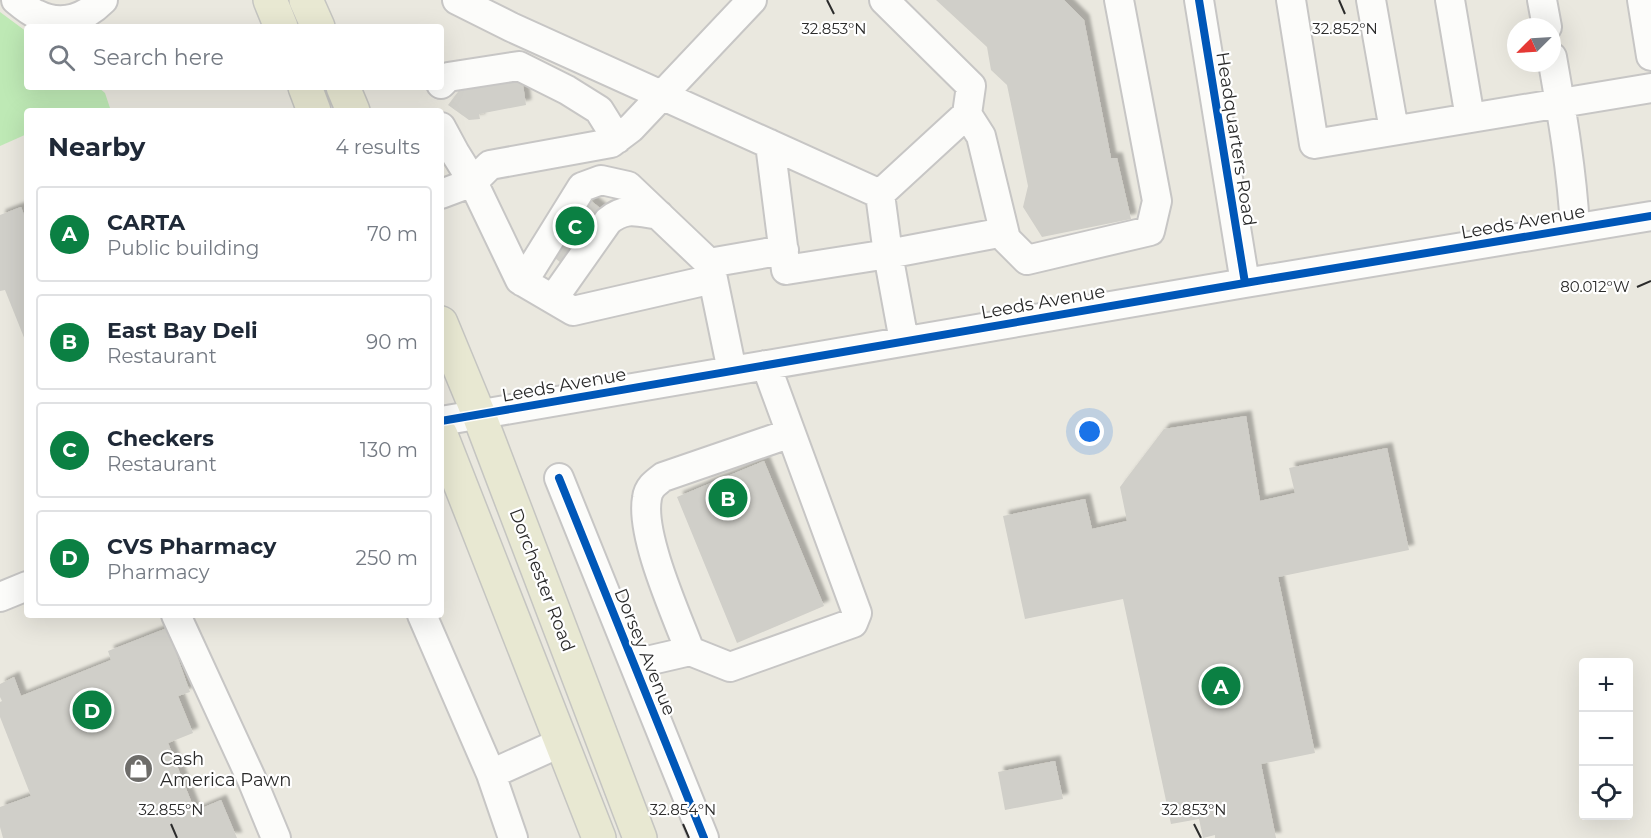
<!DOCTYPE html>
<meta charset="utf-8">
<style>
body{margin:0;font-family:Montserrat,sans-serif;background:#f6f6f7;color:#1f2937}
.controls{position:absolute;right:18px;bottom:18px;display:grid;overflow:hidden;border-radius:6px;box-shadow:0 6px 24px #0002}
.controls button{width:54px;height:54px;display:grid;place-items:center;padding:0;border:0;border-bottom:2px solid #e0e1e3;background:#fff;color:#1f2937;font:30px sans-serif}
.compass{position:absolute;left:1507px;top:18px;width:54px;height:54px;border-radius:50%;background:#fff;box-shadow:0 6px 24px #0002;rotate:246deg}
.you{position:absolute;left:1090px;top:432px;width:21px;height:21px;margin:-15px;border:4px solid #fff;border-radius:50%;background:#1a73e8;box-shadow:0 0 0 9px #1a73e833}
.badge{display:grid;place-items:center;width:39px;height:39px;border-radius:50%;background:#0b8043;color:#fff;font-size:20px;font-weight:700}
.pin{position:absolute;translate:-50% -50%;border:3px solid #fff;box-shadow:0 2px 6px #0006}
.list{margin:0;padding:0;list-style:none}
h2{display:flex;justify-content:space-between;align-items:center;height:78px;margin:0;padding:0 24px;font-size:26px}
h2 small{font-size:20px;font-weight:400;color:#747a83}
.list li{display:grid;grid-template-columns:39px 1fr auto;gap:18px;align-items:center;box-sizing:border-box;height:96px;margin:0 12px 12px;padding:0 12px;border:2px solid #e0e1e3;border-radius:6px}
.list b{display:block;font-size:22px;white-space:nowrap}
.list p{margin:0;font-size:20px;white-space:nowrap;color:#747a83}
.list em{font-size:20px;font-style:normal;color:#747a83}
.icon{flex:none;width:33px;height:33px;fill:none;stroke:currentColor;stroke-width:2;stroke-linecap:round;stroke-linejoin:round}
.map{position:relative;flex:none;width:1651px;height:838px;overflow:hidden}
.search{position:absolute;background:#fff;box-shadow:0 6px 24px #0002;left:24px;top:24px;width:420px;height:66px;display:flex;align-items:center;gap:15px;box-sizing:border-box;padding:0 21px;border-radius:6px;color:#747a83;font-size:22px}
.panel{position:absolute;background:#fff;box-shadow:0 6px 24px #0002;left:24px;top:108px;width:420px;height:510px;border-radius:6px}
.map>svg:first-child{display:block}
</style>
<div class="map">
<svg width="1651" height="838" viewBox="0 0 1651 838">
<defs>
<filter id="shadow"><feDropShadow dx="5.5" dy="-5.5" stdDeviation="1.5" flood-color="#0004"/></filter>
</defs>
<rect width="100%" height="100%" fill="#eae8df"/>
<!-- green -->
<path fill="#bee9b5" d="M 0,12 L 27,32 L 27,87 L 98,87 L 105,93 L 111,111 L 27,111 L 27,134 L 0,146 Z"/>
<!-- building -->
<path fill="#d0cfc9" filter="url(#shadow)" d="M 936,0 L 1064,0 L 1084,20 L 1111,158 L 1117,158 L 1131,219 L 1042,237 L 1023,207 L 1028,186 L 1007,85 L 991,70 L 987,47 Z
M 522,78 L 526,105 L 479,114 L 480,119 L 469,120 L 448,105 L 464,84 Z
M 590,200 L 605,212 L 565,266 L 551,255 Z
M 21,207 L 27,223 L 27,345 L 5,290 L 0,291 L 0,215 Z
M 1246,416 L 1260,501 L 1295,493 L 1289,468 L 1387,448 L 1409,550 L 1278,577 L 1315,753 L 1261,764 L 1276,838 L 1215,838 L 1215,835 L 1203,838 L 1199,819 L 1171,824 L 1123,599 L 1025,619 L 1003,516 L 1085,499 L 1092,529 L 1127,521 L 1120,487 L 1164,429 Z
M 764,461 L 824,606 L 737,643 L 677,497 Z
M 167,628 L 190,692 L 178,696 L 193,733 L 168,743 L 195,811 L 221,800 L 237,838 L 3,838 L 0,827 L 0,807 L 31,796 L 0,717 L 0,702 L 2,701 L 0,697 L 0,684 L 14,677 L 21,696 L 111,660 L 108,651 Z
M 1055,761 L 1063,799 L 1005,810 L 998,772 Z"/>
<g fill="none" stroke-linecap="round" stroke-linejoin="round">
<defs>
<path id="minor" d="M 16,0 C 22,5 29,11 36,14 C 61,27 84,19 103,0
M 457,0 L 511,27 L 880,194 L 888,254 L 904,341
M 1199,0 L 1245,283
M 1291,0 L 1314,144 L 1651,88
M 1371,0 L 1394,130
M 1450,0 L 1470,118
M 1542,0 L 1547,27
M 1642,0 L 1651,56
M 1552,57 C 1562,114 1572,171 1575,228
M 441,84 L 448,77 L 519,66 L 567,90 L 599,110 L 617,139
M 967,114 L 981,136 L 1006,239 L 1027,260 L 1150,231 L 1157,201 L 1119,0
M 441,127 L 455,153 L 473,182 L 520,280 L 573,311 L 713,279 L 732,371
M 770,144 L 786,270 L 888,254 L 1004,232
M 441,194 L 473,182 L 490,165 L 611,143 L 631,128 L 752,0
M 880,194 L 967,114 L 971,86 L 884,0
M 713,279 L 709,263 L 784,250
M 523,282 L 582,187 L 601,180 L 628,186 L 709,263
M 553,299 L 608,221 C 626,206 638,212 659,215
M 441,421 L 1245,283 L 1651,216
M 559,478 L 704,838
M 0,597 L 27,586
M 176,615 L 252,780 L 276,838
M 422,615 L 491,774
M 690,651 C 676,614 640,535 647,498 C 648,488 655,483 663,477 L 791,433
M 634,664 L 690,651 L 730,667 L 853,623 L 857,613 L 766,365
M 513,838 L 491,774 L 562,742"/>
<path id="major" d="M 270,0 L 281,27
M 306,0 L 318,27
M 305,87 L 314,111
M 343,87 L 353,111
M 441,323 L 479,415 L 640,838
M 441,435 L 599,838"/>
</defs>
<!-- minor casing -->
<use href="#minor" stroke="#c7c6c5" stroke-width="32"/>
<!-- major casing -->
<use href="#major" stroke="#c5c5c1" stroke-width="36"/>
<!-- minor -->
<use href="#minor" stroke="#fcfcfa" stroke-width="28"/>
<!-- major -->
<use href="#major" stroke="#e8e8d2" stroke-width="33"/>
<defs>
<path id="cycleway" d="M 1199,0 L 1245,283
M 441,421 L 1245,283 L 1651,216
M 559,478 L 704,838"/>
</defs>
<!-- cycleway casing -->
<use href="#cycleway" stroke="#fff" stroke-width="11"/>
<!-- cycleway -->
<use href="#cycleway" stroke="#0057b8" stroke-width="8"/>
</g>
<!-- ticks -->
<path fill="none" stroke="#2b2b2b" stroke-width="2" d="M 827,0 L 834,14M 1339,0 L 1345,14M 1637,287 L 1651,281M 171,824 L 177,838M 683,824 L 689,838M 1194,824 L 1201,838"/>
<!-- icons -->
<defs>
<symbol id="shop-disc" viewBox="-11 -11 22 22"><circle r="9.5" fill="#6e6d6a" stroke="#fff"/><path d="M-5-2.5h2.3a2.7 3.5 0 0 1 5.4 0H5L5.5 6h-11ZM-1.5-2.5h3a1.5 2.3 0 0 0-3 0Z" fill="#fff"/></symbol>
</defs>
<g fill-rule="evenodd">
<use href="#shop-disc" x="122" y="752" width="33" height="33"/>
</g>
<g text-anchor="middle" stroke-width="4.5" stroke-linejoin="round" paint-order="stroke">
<!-- street labels -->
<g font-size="18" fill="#2b2b2b" stroke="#fff">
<text transform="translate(1236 139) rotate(81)" y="6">Headquarters Road</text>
<text transform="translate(1523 222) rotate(-10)" y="6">Leeds Avenue</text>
<text transform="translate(1043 302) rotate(-10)" y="6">Leeds Avenue</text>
<text transform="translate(564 385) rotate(-10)" y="6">Leeds Avenue</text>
<text transform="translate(542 580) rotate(69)" y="6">Dorchester Road</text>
<text transform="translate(645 652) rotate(68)" y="6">Dorsey Avenue</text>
</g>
<!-- poi labels -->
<g font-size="18" fill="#2b2b2b" stroke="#fff" text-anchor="start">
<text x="160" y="765">Cash<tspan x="160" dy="21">America Pawn</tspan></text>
</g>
</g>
<g font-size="15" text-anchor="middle" fill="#2b2b2b" stroke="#fff" stroke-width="4.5" stroke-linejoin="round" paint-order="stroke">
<text x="834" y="34">32.853°N</text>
<text x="1345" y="34">32.852°N</text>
<text x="1595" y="292">80.012°W</text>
<text x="171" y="815">32.855°N</text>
<text x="683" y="815">32.854°N</text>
<text x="1194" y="815">32.853°N</text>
</g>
</svg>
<div class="controls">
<button>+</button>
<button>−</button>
<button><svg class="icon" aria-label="locate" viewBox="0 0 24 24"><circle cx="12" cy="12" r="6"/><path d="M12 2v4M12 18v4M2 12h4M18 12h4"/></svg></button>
</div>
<svg class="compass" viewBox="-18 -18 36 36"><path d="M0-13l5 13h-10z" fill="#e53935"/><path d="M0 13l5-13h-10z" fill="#747a83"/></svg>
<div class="you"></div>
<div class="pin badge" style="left:1221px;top:686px">A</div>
<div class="pin badge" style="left:728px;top:498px">B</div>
<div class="pin badge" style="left:575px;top:226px">C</div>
<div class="pin badge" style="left:92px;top:710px">D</div>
<div class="search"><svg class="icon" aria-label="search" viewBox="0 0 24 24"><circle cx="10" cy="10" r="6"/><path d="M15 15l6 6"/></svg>Search here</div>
<section class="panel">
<h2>Nearby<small>4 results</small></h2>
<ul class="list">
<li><span class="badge">A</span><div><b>CARTA</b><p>Public building</p></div><em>70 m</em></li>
<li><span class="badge">B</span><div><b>East Bay Deli</b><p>Restaurant</p></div><em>90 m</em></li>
<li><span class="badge">C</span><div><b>Checkers</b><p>Restaurant</p></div><em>130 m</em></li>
<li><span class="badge">D</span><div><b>CVS Pharmacy</b><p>Pharmacy</p></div><em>250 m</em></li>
</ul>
</section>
</div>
